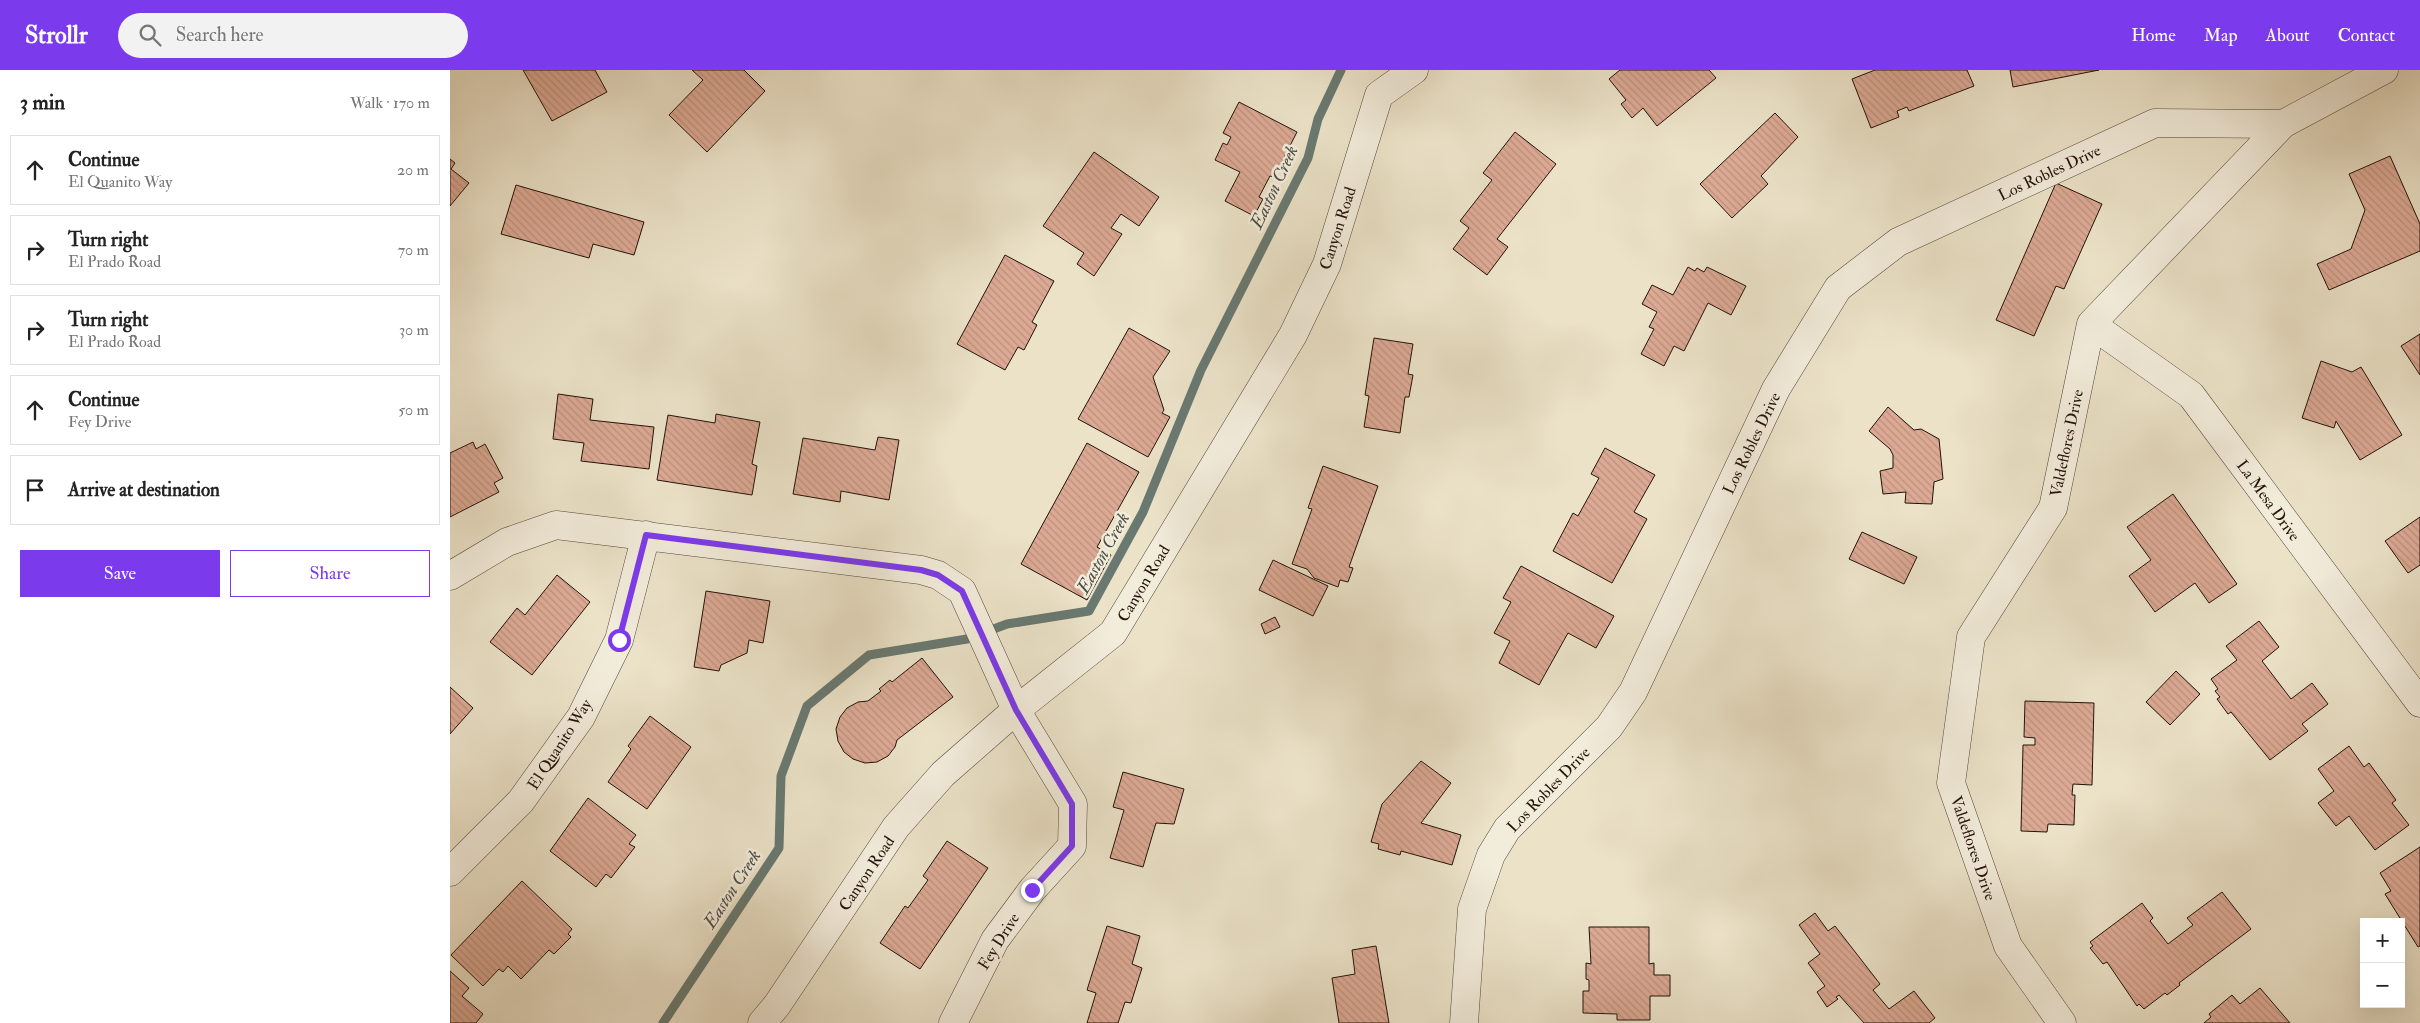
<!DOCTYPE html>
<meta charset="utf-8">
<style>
body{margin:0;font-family:"IM FELL Double Pica",serif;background:#f2f2f2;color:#222}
.controls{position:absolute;right:15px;bottom:15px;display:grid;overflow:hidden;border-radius:0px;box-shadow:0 5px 20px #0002}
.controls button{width:45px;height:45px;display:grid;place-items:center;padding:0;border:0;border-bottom:1px solid #e0e0e0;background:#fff;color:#222;font:25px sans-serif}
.stop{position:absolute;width:15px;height:15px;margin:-11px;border:4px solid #7c3aed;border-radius:50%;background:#fff}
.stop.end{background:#7c3aed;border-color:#fff;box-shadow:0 1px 5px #0008}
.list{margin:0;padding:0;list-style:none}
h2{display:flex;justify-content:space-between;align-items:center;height:65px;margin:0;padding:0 20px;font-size:21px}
h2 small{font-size:16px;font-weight:400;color:#767676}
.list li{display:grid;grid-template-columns:32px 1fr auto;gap:15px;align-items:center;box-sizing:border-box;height:70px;margin:0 10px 10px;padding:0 10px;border:1px solid #e0e0e0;border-radius:0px}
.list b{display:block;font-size:19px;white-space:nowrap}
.list p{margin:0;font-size:16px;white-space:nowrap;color:#767676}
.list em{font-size:16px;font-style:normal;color:#767676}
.actions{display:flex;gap:10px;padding:15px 20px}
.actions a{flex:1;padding:11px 0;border:1px solid #7c3aed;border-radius:0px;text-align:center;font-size:18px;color:#7c3aed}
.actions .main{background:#7c3aed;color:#fff}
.icon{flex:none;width:28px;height:28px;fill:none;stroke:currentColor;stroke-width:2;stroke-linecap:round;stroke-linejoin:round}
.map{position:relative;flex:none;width:1970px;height:953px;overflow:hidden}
header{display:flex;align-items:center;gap:30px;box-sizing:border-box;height:70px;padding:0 25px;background:#7c3aed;color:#fff}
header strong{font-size:24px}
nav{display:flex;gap:28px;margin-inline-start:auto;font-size:18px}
.search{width:350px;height:45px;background:#f2f2f2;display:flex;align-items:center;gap:12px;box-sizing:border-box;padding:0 18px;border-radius:28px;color:#767676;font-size:19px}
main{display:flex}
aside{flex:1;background:#fff}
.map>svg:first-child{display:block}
</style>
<header>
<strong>Strollr</strong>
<div class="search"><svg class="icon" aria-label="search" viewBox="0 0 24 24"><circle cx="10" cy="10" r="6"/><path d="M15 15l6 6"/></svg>Search here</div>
<nav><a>Home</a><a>Map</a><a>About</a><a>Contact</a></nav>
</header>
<main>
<aside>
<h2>3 min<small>Walk · 170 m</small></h2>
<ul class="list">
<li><svg class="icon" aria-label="ahead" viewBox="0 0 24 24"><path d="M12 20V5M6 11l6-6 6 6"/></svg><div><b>Continue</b><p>El Quanito Way</p></div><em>20 m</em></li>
<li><svg class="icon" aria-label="right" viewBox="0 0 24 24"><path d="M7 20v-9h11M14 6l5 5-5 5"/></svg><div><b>Turn right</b><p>El Prado Road</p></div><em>70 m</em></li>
<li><svg class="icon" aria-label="right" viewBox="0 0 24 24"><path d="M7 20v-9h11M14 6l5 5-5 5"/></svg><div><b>Turn right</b><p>El Prado Road</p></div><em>30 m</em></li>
<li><svg class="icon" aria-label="ahead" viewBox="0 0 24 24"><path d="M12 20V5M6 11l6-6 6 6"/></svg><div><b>Continue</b><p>Fey Drive</p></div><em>50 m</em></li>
<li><svg class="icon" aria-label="arrive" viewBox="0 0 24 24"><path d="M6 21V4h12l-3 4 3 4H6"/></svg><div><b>Arrive at destination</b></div></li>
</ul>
<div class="actions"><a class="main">Save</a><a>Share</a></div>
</aside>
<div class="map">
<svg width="1970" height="953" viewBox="0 0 1970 953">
<defs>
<pattern id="building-back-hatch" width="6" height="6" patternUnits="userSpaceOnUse" patternTransform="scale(1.25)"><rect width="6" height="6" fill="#dca994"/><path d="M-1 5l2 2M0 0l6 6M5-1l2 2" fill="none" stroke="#bc907e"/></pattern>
</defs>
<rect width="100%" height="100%" fill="#ebe2c8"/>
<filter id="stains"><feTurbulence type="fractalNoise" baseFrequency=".004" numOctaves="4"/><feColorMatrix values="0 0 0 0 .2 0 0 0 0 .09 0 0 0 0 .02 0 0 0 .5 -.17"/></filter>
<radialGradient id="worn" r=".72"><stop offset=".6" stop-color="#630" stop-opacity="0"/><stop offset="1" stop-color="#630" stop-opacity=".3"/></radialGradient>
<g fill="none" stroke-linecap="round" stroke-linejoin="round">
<!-- stream -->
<path stroke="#697971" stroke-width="9" d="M 213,953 L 329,778 L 331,706 L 357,636 L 419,585 L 517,569 L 557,554 L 639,541 L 693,442 L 751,300 L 858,88 L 868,49 L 891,0"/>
</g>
<!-- building -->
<path fill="url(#building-back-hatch)" stroke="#23120a" d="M 73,0 L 145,0 L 157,22 L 102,51 Z
M 242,0 L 294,0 L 315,21 L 257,82 L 219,45 L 253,10 Z
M 1170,0 L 1259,0 L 1266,8 L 1207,56 L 1193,38 L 1182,48 L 1171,34 L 1176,30 L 1159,9 Z
M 1425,0 L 1517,0 L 1524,16 L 1459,41 L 1457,37 L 1447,41 L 1449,47 L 1421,58 L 1402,9 Z
M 1560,0 L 1649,0 L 1563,17 Z
M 789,32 L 847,62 L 824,107 L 820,106 L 809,127 L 813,129 L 804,146 L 775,131 L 790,102 L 765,90 L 773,73 L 777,75 L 781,67 L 773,63 Z
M 1325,43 L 1348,67 L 1311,106 L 1318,114 L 1282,148 L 1250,114 Z
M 1065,62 L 1106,94 L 1047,169 L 1058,177 L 1037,205 L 1003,179 L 1019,158 L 1010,151 L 1042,110 L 1033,103 Z
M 644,82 L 709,127 L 689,156 L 671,144 L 661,158 L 672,164 L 644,206 L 627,194 L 634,183 L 593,156 Z
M 1940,86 L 1970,154 L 1970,181 L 1879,220 L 1867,194 L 1901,179 L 1915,140 L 1899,104 Z
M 0,89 L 5,93 L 1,99 L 19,113 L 0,136 Z
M 1606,113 L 1652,134 L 1614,219 L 1606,216 L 1584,266 L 1546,250 Z
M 66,115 L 194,152 L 184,185 L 143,174 L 139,188 L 51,164 Z
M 555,185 L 604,211 L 582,252 L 587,255 L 574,280 L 568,277 L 555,300 L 507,274 Z
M 1238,197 L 1245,201 L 1247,198 L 1254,202 L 1257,197 L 1296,216 L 1281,245 L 1258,233 L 1234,281 L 1224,276 L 1214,296 L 1191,284 L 1204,259 L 1199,257 L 1207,242 L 1192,234 L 1202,215 L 1223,225 Z
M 679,258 L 720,281 L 703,307 L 714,340 L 712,343 L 720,347 L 698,387 L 628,349 Z
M 1970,264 L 1970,305 L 1951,276 Z
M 924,268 L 963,274 L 958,304 L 963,305 L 959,327 L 955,327 L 950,363 L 914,357 L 919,326 L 915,325 Z
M 1871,291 L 1902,302 L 1911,297 L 1952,365 L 1910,390 L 1886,351 L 1884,358 L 1852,348 Z
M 108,324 L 143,329 L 140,350 L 204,357 L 199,399 L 131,391 L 134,373 L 103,369 Z
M 1438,337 L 1464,360 L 1471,359 L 1489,369 L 1493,409 L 1484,412 L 1482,434 L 1455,433 L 1456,422 L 1433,424 L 1430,401 L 1443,398 L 1443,385 L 1440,379 L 1419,361 Z
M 266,344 L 310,352 L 302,394 L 307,396 L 302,425 L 207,410 L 218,345 L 265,353 Z
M 428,367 L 449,370 L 439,430 L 391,421 L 390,432 L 343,424 L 353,368 L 425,380 Z
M 23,372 L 26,379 L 35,374 L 53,408 L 44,413 L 49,422 L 0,447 L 0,383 Z
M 637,373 L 689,402 L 647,477 L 661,485 L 637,530 L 571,494 Z
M 1155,378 L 1205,405 L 1184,442 L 1197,449 L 1162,513 L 1103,481 L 1123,443 L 1128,446 L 1149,408 L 1141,404 Z
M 873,396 L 928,416 L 899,497 L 903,498 L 898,512 L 890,510 L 888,517 L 864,508 L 857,499 L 842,494 L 862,439 L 858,438 Z
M 1723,424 L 1787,514 L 1759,533 L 1745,513 L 1705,542 L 1679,506 L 1701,490 L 1677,457 Z
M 1970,447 L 1970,495 L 1958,503 L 1935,471 Z
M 1412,462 L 1467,487 L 1454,514 L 1399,489 Z
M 823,490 L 878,516 L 863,546 L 809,520 Z
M 1071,496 L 1164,546 L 1146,578 L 1118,563 L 1089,615 L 1049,593 L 1060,571 L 1044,563 L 1061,532 L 1053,528 Z
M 107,505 L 140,532 L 82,605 L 40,572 L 67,538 L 75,545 Z
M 256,521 L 320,531 L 313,573 L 299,570 L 297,583 L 271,595 L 269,601 L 244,597 Z
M 825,547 L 830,557 L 815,564 L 811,554 Z
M 1809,551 L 1829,577 L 1812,591 L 1841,629 L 1862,613 L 1878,634 L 1852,654 L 1858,661 L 1820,690 L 1781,642 L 1778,644 L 1767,629 L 1770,627 L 1765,621 L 1768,619 L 1761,609 L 1787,590 L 1776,576 Z
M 472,588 L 503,627 L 447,670 L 445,677 L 438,686 L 427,692 L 415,693 L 403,689 L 394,682 L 388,671 L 386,659 L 390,647 L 397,638 L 408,632 L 418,631 L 431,621 L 429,619 L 440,610 L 442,612 Z
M 1726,601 L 1750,624 L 1720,655 L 1696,632 Z
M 0,617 L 23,638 L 0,664 Z
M 1575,631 L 1644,633 L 1642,715 L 1623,714 L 1622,725 L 1625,725 L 1624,755 L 1598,754 L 1597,762 L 1571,761 L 1573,675 L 1585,675 L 1585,668 L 1574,667 Z
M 200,646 L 241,677 L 197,739 L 158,712 L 181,679 L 178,676 Z
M 1899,676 L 1914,697 L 1919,693 L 1946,730 L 1942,733 L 1959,755 L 1925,780 L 1899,746 L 1886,756 L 1868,733 L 1884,721 L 1868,699 Z
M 971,691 L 1001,713 L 971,753 L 1011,765 L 1002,795 L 951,781 L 950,785 L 928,779 L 929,774 L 921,772 L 932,734 Z
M 673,702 L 734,719 L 724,754 L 706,753 L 693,797 L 660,788 L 674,740 L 663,737 Z
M 138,728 L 186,765 L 179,774 L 185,777 L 161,808 L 156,804 L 146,817 L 100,781 Z
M 497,771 L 538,798 L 470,899 L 430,873 L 455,836 L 458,838 L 478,810 L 473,806 Z
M 1970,777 L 1970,876 L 1968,877 L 1935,824 L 1941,821 L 1930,803 Z
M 72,811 L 122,859 L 118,864 L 121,867 L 104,884 L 99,880 L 71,909 L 58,896 L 53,902 L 49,899 L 33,916 L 1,885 Z
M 1772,822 L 1801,859 L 1729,913 L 1730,915 L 1717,925 L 1715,923 L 1694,939 L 1689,934 L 1687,936 L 1657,892 L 1653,894 L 1640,878 L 1643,876 L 1640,872 L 1692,833 L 1703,848 L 1700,851 L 1718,874 L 1743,855 L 1737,848 Z
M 1365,843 L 1378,861 L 1385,856 L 1430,914 L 1423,920 L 1439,939 L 1464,921 L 1485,948 L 1479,953 L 1414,953 L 1389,925 L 1386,927 L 1388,929 L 1377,937 L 1367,922 L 1375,916 L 1358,893 L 1370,884 L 1349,855 Z
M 657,856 L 690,866 L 682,894 L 692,898 L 681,933 L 675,932 L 668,953 L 637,953 L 646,923 L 637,920 Z
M 1139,857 L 1199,857 L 1199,894 L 1204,893 L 1204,905 L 1220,905 L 1220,926 L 1200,926 L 1200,950 L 1167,950 L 1167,944 L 1133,943 L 1133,921 L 1139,921 L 1139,910 L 1136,909 L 1136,893 L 1141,894 Z
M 926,876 L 939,953 L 889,953 L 882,908 L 905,904 L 902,880 Z
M 0,901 L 19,918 L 12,926 L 33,944 L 26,953 L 0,953 Z
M 1810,918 L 1840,953 L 1754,953 L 1761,947 L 1759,944 L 1782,925 L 1790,934 Z"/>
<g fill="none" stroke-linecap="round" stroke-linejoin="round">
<defs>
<path id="minor" d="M 1641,254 L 1741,325 L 1970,633
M 0,506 L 57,472 L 106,455 L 471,500 L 488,505 L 512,521 L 566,640 L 623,734 L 622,776 L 582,820 L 545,870 L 503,953
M 0,802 L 71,731 L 131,647 L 169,570 L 196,465
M 312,953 L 327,935 L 446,757 L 493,704 L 566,640 L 663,563 L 843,265 L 877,194 L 929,25 L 964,0
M 1014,953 L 1022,839 L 1041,785 L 1057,759 L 1159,657 L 1183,622 L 1326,319 L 1388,218 L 1448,172 L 1705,53 L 1833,54
M 1612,953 L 1558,876 L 1501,713 L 1521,567 L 1603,438 L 1641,254 L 1833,54 L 1934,0"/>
</defs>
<!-- minor casing -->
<use href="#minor" stroke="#55463a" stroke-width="29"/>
<!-- minor -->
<use href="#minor" stroke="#f2ecdb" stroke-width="28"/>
</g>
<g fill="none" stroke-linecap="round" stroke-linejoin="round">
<!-- route -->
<path stroke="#7c3aed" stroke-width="6" d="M 169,570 L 196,465 L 471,500 L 488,505 L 512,521 L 566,640 L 622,734 L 622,776 L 582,820"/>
</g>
<g text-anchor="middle" stroke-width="5" stroke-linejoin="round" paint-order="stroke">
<!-- street labels -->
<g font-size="16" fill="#23120a" stroke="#f2ecdb">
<text transform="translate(1599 102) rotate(-25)" y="6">Los Robles Drive</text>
<text transform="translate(887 158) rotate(-72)" y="6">Canyon Road</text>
<text transform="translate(1301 373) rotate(-64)" y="6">Los Robles Drive</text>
<text transform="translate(1616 373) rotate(-78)" y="6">Valdeflores Drive</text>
<text transform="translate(1819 430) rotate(54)" y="6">La Mesa Drive</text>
<text transform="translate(693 513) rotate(-59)" y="6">Canyon Road</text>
<text transform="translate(109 674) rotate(-57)" y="6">El Quanito Way</text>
<text transform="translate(1098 719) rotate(-46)" y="6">Los Robles Drive</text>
<text transform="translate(1524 778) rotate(71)" y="6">Valdeflores Drive</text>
<text transform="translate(416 803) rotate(-56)" y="6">Canyon Road</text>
<text transform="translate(548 871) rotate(-58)" y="6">Fey Drive</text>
</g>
<!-- water labels -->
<g font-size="18" font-style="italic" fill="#4c4e46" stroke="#f2ecdb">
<text transform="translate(824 117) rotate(-65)" y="6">Easton Creek</text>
<text transform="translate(653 483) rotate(-61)" y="6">Easton Creek</text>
<text transform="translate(282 819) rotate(-57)" y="6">Easton Creek</text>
</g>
</g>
<rect width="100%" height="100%" filter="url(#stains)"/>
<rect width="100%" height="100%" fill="url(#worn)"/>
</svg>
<div class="controls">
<button>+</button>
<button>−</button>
</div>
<div class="stop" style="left:169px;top:570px"></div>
<div class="stop end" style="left:582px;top:820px"></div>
</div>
</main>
